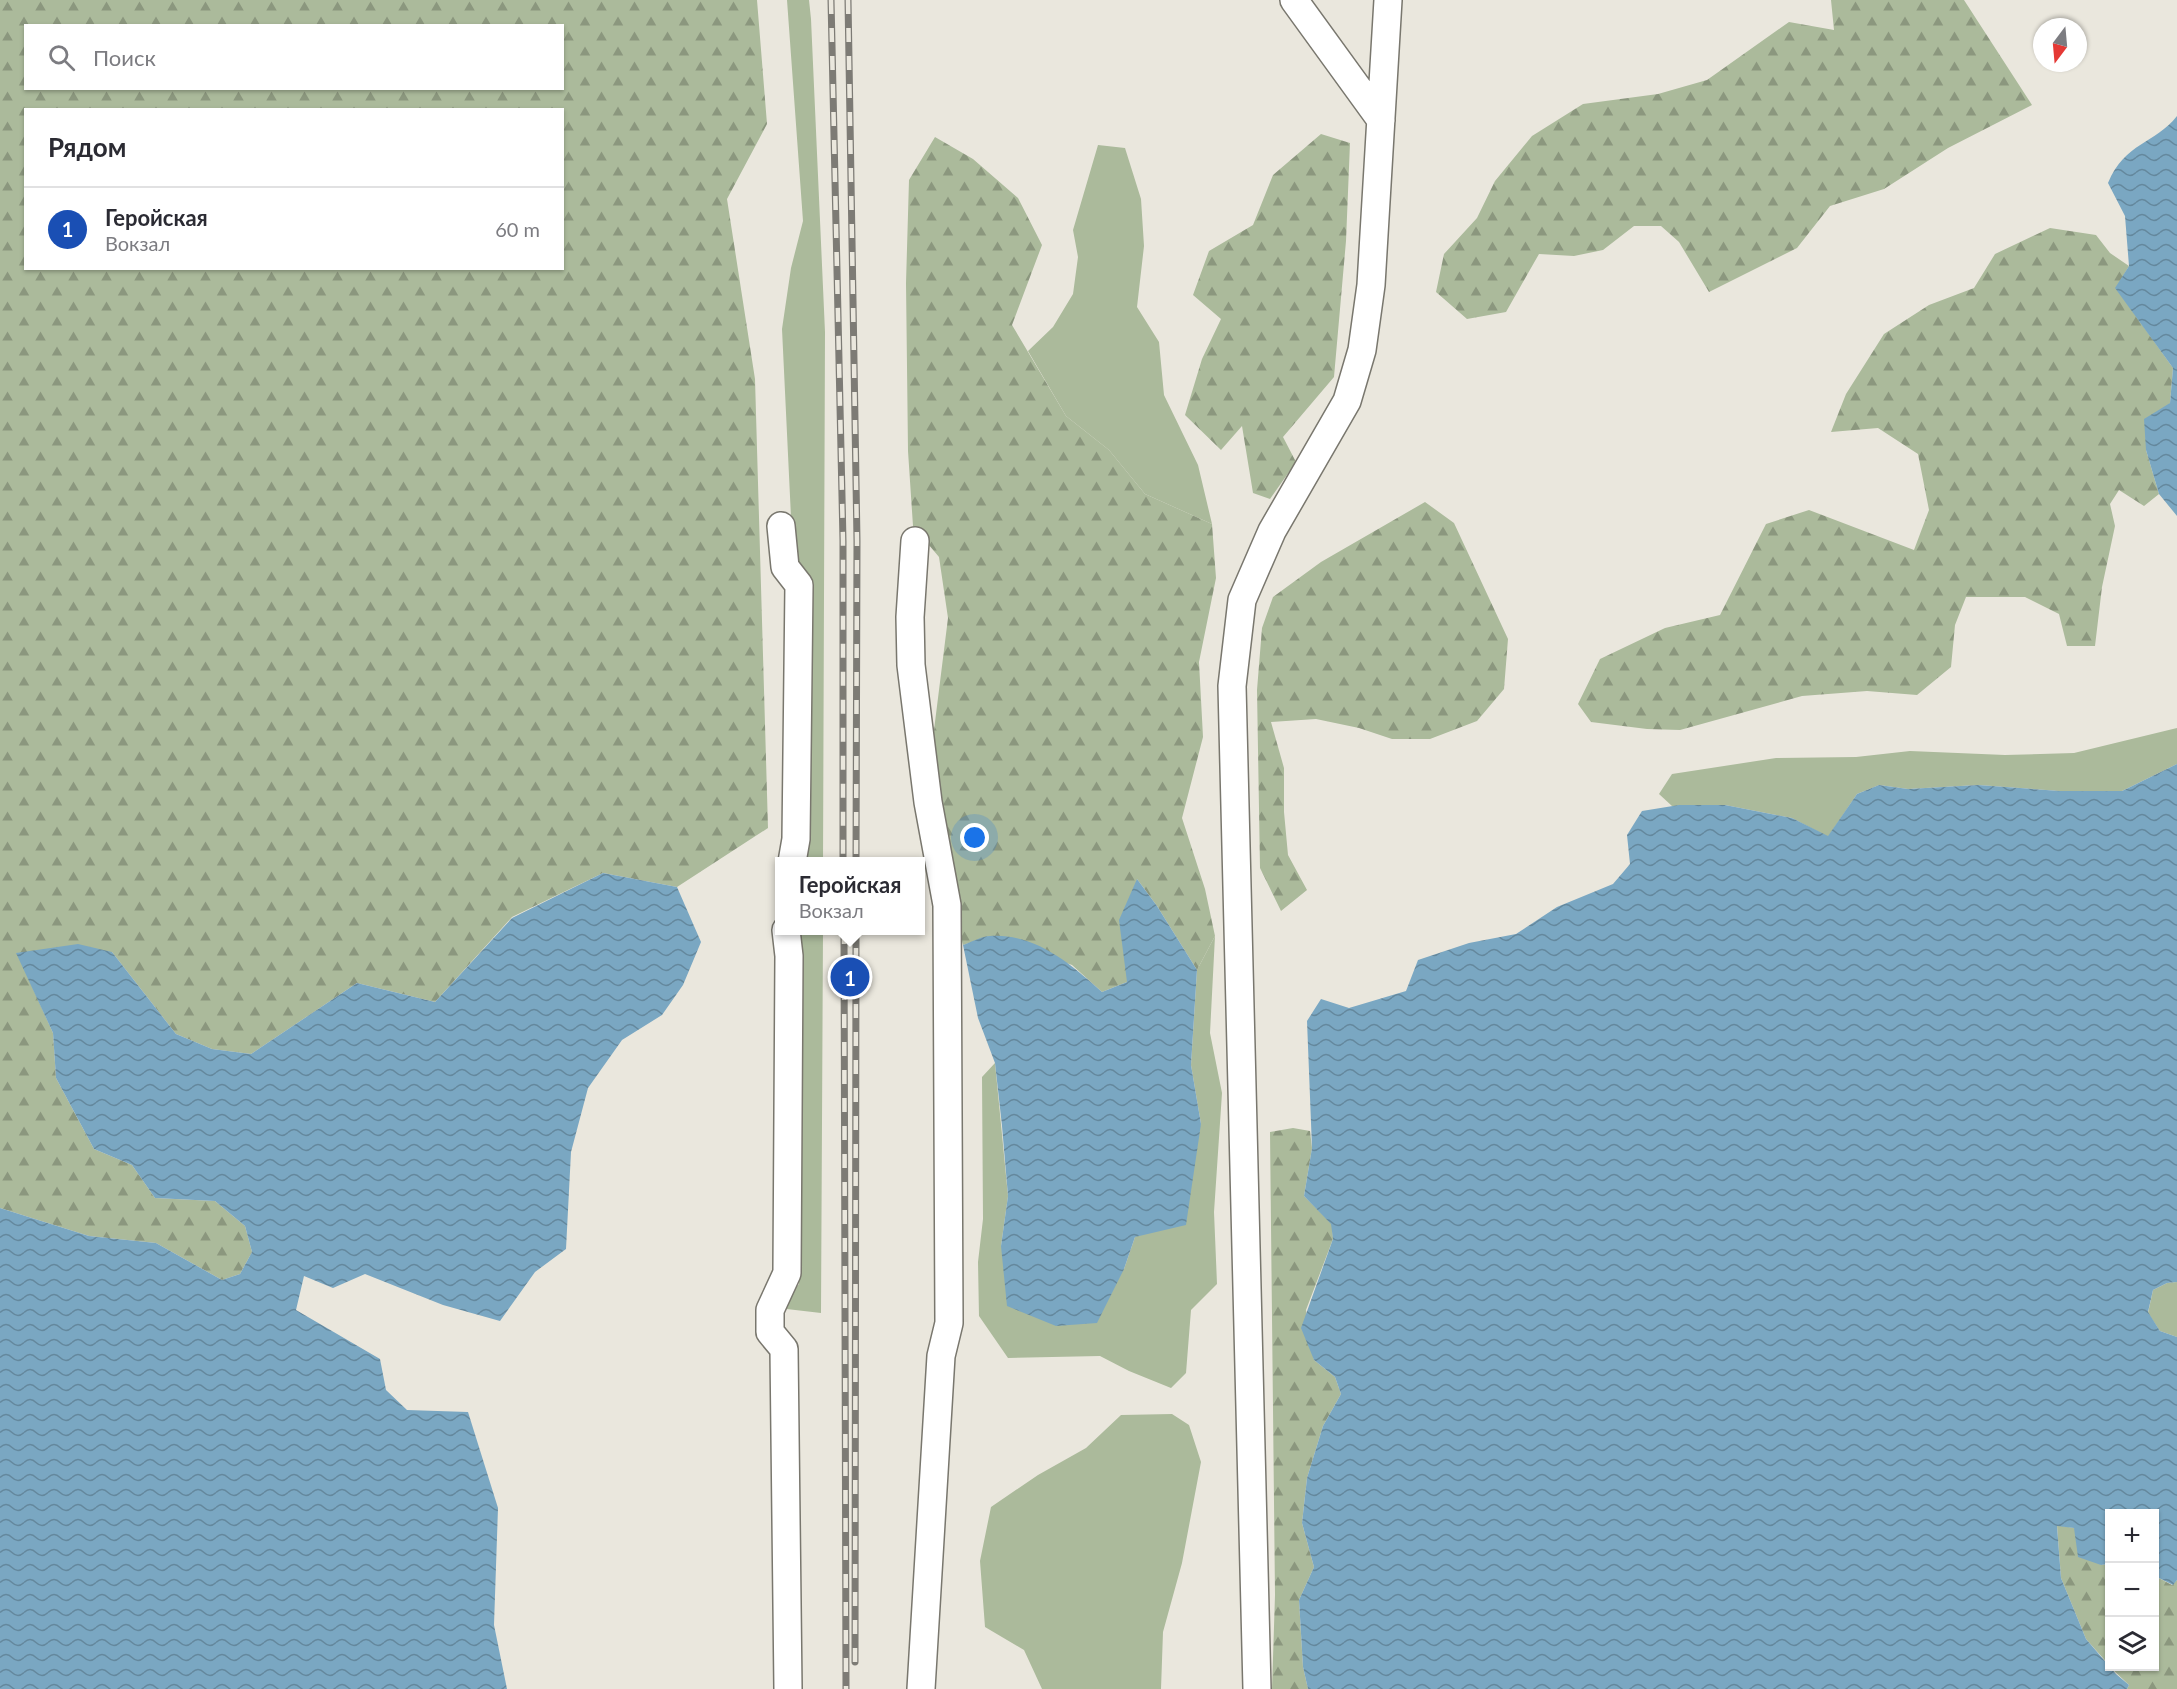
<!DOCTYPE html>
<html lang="ru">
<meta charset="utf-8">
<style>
body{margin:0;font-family:Lato,sans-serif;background:#f2f2f3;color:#2b2b33}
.controls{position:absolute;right:18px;bottom:18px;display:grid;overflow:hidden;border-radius:0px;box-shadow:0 2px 4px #0004}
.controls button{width:54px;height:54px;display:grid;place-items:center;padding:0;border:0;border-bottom:2px solid #e1e1e2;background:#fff;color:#2b2b33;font:30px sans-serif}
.compass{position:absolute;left:2033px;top:18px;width:54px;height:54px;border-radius:50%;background:#fff;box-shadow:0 2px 4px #0004;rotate:196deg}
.you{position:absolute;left:975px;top:838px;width:21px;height:21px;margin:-15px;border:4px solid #fff;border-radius:50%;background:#1a73e8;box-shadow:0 0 0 9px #1a73e833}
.badge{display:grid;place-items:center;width:39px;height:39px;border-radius:50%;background:#ea580c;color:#fff;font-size:20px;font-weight:700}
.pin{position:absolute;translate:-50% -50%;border:3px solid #fff;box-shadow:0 2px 6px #0006}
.popup{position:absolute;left:775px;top:857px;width:150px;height:78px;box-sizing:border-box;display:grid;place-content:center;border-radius:0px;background:#fff;filter:drop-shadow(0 2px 4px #0005);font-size:20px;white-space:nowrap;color:#7c7c81}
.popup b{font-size:22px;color:#2b2b33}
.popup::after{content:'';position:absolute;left:50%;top:100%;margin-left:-12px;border:12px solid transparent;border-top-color:#fff}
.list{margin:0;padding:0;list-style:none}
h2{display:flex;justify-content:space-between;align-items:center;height:78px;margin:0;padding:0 24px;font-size:26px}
h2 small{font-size:20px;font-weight:400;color:#7c7c81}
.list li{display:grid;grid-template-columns:39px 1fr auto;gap:18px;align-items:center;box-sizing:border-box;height:84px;padding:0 24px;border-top:2px solid #e1e1e2}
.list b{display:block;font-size:22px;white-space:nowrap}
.list p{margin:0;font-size:20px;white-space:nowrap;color:#7c7c81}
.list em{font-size:20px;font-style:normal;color:#7c7c81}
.icon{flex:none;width:33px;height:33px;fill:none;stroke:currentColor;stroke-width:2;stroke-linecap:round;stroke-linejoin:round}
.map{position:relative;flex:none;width:2177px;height:1689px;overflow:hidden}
.search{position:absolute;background:#fff;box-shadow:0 2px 4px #0004;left:24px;top:24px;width:540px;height:66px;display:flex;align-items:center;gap:15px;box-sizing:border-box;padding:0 21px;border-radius:0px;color:#7c7c81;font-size:22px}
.panel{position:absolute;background:#fff;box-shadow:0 2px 4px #0004;left:24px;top:108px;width:540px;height:162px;border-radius:0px}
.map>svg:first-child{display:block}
</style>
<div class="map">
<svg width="2177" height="1689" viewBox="0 0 2177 1689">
<defs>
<pattern id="forest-firs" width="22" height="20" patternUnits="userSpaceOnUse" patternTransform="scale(1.5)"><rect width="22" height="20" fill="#abba9b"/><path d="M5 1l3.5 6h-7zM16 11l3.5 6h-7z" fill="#8b977e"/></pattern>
<pattern id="water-waves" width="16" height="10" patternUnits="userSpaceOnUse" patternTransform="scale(1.5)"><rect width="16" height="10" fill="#7aa7c2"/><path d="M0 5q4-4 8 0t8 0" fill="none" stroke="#64889d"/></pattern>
</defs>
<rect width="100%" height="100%" fill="#eae7dd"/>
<!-- grass -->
<path fill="#abba9b" d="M 787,0 L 809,0 L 811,19 L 825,332 L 823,862 L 801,861 L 811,577 L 793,559 L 782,329 L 791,268 L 803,221 Z
M 1098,145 L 1125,148 L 1141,199 L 1144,246 L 1137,307 L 1159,342 L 1164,395 L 1198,465 L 1212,524 L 1145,494 L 1109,450 L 1066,416 L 1028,351 L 1053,327 L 1073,294 L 1078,257 L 1073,230 Z
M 2177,728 L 2177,764 L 2122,791 L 2060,791 L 1978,785 L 1908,789 L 1879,785 L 1857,794 L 1828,837 L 1792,818 L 1725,805 L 1672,806 L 1659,794 L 1672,774 L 1776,758 L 1856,757 L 1910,751 L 2005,755 L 2074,753 Z
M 801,931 L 823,931 L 821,1313 L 778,1308 L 799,1284 L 794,1095 Z
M 1215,936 L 1210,1033 L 1222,1093 L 1214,1212 L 1217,1284 L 1191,1310 L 1186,1373 L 1171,1388 L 1129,1371 L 1100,1356 L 1008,1358 L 979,1316 L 978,1262 L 983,1219 L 982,1077 L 995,1063 L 1008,1196 L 1001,1246 L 1124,1269 L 1135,1237 L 1201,1124 L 1191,1065 L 1197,970 Z
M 2177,1282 L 2177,1337 L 2160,1331 L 2148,1313 L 2153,1290 L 2167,1283 Z
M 1172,1414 L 1189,1425 L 1201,1462 L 1182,1563 L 1163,1632 L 1161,1689 L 1042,1689 L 1024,1650 L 985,1627 L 980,1561 L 991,1507 L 1038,1475 L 1086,1448 L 1121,1415 Z"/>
<!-- forest -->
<path fill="url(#forest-firs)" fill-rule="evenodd" d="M 0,0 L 757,0 L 767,124 L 727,199 L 755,379 L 768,828 L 677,887 L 603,873 L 512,917 L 435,1002 L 357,983 L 251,1054 L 212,1049 L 176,1034 L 112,952 L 17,953 L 53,1033 L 56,1078 L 94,1149 L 132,1165 L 155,1198 L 215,1201 L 245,1226 L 252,1252 L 240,1274 L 222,1280 L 156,1243 L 89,1236 L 0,1208 ZM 26,26 L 562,26 L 562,88 L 26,88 ZM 26,110 L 562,110 L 562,268 L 26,268 Z
M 1831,0 L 1964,0 L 2032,105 L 1948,148 L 1884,189 L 1830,206 L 1797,248 L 1709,292 L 1679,242 L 1661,226 L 1634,226 L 1603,250 L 1574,256 L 1539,254 L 1506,312 L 1467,319 L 1436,292 L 1444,254 L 1477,218 L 1495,181 L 1532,136 L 1583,104 L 1658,94 L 1707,80 L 1789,22 L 1834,30 Z
M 1321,134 L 1350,143 L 1346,241 L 1334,377 L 1283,437 L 1296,462 L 1270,499 L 1253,493 L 1242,426 L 1221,450 L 1185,415 L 1202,359 L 1221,319 L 1193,295 L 1209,251 L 1253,225 L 1273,175 Z
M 935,137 L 973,159 L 1018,198 L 1042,245 L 1012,325 L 1066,416 L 1109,450 L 1145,494 L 1212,524 L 1216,578 L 1199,662 L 1203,737 L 1182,818 L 1205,889 L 1215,936 L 1197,970 L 1157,906 L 1137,879 L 1127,982 L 1102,992 L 1072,965 L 990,936 L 963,945 L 939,861 L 928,778 L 948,618 L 939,557 L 913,526 L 908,451 L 906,283 L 909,180 Z
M 2050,228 L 2096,235 L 2110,253 L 2129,266 L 2116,288 L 2173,368 L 2170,403 L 2146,450 L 2159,494 L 2144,506 L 2119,490 L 2110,504 L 2115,526 L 2102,587 L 2095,646 L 2067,646 L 2059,614 L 2025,597 L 1966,597 L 1955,625 L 1951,667 L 1917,695 L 1867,691 L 1802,696 L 1680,730 L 1647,729 L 1591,722 L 1578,704 L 1600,659 L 1665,628 L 1720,615 L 1766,524 L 1809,510 L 1914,550 L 1929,510 L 1918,454 L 1878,428 L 1831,432 L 1846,394 L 1884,334 L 1929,305 L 1974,288 L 1995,254 Z
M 1425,502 L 1454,523 L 1508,639 L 1504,689 L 1477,721 L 1430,739 L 1392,739 L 1359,728 L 1316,719 L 1271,722 L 1284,768 L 1284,812 L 1288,855 L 1307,890 L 1281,911 L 1260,868 L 1257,690 L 1262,628 L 1273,597 L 1321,562 Z
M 1293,1128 L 1310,1131 L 1312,1148 L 1304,1196 L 1332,1224 L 1333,1239 L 1306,1310 L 1314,1360 L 1335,1377 L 1341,1394 L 1323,1426 L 1307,1478 L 1302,1523 L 1314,1567 L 1299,1600 L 1303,1667 L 1308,1689 L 1272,1689 L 1275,1595 L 1270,1132 Z
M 2057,1525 L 2074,1528 L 2101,1565 L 2109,1564 L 2110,1666 L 2086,1639 L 2061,1578 Z
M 2155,1576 L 2172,1585 L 2177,1580 L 2177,1689 L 2127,1689 L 2129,1685 L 2110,1667 L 2154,1666 Z"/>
<!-- water -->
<path fill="url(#water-waves)" d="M 2177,116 L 2177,516 L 2159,494 L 2146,450 L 2144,419 L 2170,403 L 2173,368 L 2115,288 L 2129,266 L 2125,216 L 2108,183 C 2125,142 2155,144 2177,116 Z
M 2177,764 L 2177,1282 L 2167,1283 L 2153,1290 L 2148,1312 L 2160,1331 L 2177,1337 L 2177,1580 L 2173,1585 L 2155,1576 L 2154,1514 L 2110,1514 L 2109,1564 L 2101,1565 L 2078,1557 L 2074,1528 L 2057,1526 L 2061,1578 L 2086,1639 L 2116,1674 L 2129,1685 L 2127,1689 L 1308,1689 L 1303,1667 L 1299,1600 L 1314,1567 L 1302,1523 L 1307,1478 L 1323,1426 L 1341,1394 L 1335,1377 L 1314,1360 L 1301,1328 L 1333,1239 L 1331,1224 L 1304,1196 L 1312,1148 L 1307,1021 L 1321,999 L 1349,1008 L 1406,991 L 1418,960 L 1469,943 L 1516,934 L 1557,907 L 1613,884 L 1630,864 L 1627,835 L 1642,811 L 1679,805 L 1725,805 L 1792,818 L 1828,836 L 1857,794 L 1879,785 L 1908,789 L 1978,785 L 2060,791 L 2122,791 Z
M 603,873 L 677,887 L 701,942 L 683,985 L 662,1015 L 622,1040 L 588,1088 L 571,1152 L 566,1249 L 535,1272 L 500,1321 L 443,1305 L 365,1274 L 333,1288 L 304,1276 L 296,1310 L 380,1359 L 386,1390 L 407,1410 L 468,1412 L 498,1508 L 494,1625 L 507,1689 L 0,1689 L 0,1208 L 89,1236 L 156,1243 L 222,1280 L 240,1274 L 252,1252 L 245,1226 L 215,1201 L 155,1198 L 132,1165 L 94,1149 L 56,1078 L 53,1033 L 16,953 L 78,944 L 112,952 L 176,1034 L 212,1049 L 251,1054 L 357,983 L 435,1002 L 512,918 Z
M 1137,879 L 1157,906 L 1197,970 L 1191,1065 L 1201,1124 L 1186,1225 L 1135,1237 L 1124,1269 L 1097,1323 L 1056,1326 L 1007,1306 L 1001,1246 L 1008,1196 L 1002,1126 L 995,1063 L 978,1018 L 963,945 C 972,942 982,936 990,936 C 1035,933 1071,964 1102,992 L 1127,982 L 1119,920 Z"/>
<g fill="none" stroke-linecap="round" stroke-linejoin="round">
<defs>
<path id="minor" d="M 1294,0 L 1381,120
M 781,526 L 785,567 L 799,585 L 796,839 L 792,862
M 915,541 L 910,617 L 911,665 L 928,802 L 947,905 L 949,1323 L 941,1356 L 921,1689
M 786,930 L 789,956 L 787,1273 L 770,1310 L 770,1332 L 784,1349 L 788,1689
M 1257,1689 L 1232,686 L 1242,600 L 1272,531 L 1347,401 L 1362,350 L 1371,285 L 1388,0"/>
</defs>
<!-- minor casing -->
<use href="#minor" stroke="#79776e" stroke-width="30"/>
<!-- minor -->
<use href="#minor" stroke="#fff" stroke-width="27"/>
<defs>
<path id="rail" d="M 831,0 L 843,541 L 843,862
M 848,0 L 857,541 L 856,862
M 844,930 L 846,1689
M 855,1662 L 856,930"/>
</defs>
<!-- rail casing -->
<use href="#rail" stroke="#7d7b75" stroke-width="7"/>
<!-- rail -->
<use href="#rail" stroke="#eae7dd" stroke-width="4.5" stroke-dasharray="14" stroke-linecap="butt"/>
</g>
</svg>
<div class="controls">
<button>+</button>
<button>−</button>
<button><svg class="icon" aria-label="layers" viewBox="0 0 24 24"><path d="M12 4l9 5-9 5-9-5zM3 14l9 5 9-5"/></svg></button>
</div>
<svg class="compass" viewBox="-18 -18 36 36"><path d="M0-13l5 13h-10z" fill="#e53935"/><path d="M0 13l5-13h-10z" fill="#7c7c81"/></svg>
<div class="you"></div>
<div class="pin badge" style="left:850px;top:977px;background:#1a4fb4">1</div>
<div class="popup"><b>Геройская</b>Вокзал</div>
<div class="search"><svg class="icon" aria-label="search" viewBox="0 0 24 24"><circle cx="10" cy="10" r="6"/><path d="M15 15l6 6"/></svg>Поиск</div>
<section class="panel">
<h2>Рядом<small></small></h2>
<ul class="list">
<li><span class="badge" style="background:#1a4fb4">1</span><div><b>Геройская</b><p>Вокзал</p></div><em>60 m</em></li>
</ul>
</section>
</div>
